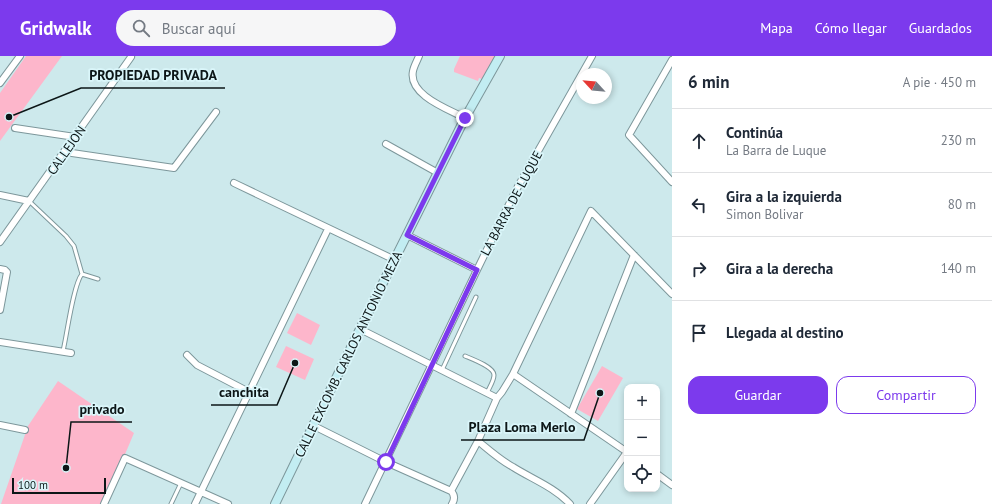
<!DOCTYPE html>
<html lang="es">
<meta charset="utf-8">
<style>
body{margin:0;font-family:"PT Sans",sans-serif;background:#f6f6f7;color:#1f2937}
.controls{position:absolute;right:12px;bottom:12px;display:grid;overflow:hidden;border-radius:8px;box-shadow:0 2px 6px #0003}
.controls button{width:36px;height:36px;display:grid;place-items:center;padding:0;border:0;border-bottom:1px solid #e0e1e3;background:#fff;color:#1f2937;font:20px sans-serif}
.compass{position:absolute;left:576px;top:12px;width:36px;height:36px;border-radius:50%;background:#fff;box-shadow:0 2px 6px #0003;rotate:296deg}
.scale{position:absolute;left:12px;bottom:10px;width:94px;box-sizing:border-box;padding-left:4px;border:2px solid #0c1617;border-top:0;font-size:11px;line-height:14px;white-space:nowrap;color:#0c1617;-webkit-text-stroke:3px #daf6fa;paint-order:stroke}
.stop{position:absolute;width:12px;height:12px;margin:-9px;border:3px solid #7c3aed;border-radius:50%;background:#fff}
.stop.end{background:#7c3aed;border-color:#fff;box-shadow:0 1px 4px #0008}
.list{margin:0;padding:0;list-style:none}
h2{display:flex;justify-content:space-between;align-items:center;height:52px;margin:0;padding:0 16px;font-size:17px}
h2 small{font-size:13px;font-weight:400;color:#747a83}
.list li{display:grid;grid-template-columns:26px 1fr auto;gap:12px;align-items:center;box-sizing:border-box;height:64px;padding:0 16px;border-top:1px solid #e0e1e3}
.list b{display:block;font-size:15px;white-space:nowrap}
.list p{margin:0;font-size:13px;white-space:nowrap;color:#747a83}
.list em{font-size:13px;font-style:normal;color:#747a83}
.actions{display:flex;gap:8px;padding:12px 16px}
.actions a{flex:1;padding:9px 0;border:1px solid #7c3aed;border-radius:12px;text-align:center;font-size:14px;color:#7c3aed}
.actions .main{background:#7c3aed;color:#fff}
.icon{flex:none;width:22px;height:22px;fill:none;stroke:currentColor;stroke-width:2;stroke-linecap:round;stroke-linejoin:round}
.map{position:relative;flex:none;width:672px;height:448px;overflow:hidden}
header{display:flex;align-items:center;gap:24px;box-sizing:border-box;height:56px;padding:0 20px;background:#7c3aed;color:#fff}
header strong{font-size:19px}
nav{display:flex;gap:22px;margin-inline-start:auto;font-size:14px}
.search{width:280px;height:36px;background:#f6f6f7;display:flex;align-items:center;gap:10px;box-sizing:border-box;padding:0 14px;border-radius:22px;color:#747a83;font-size:15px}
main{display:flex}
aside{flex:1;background:#fff}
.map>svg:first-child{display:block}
</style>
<header>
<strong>Gridwalk</strong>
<div class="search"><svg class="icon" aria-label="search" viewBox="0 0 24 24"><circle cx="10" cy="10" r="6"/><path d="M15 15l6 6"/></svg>Buscar aquí</div>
<nav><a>Mapa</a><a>Cómo llegar</a><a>Guardados</a></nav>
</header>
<main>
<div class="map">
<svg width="672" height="448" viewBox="0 0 672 448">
<rect width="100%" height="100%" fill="#cde9ec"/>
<!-- green -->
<path fill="#fdb6cb" d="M 26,0 L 62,0 L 0,85 L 0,37 Z
M 460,0 L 495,0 L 482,23 L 479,22 L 478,25 L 454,16 L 454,13 Z
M 297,257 L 320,269 L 311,289 L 287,277 Z
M 286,290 L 314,303 L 305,324 L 276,311 Z
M 602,310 L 623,322 L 598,365 L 577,353 Z
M 58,325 L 134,377 L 104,448 L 1,448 L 28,370 Z"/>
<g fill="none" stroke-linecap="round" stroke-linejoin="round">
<defs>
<path id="lane" d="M 29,145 L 66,180 L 74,190 L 82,218
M 82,218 L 98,223
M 63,295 C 67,279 73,229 82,218
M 465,300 C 472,303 494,311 494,319 C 494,325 489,332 487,337
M 442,314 L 476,241
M 171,448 L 181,427"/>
<path id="street" d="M 419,0 C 417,5 414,10 413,15 C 408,39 448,53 465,62
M 672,4 L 629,79 L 672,126
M 0,27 L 20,0
M 15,72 L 75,81
M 386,88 L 438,117
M 66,94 L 72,97 L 174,112 L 216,56
M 234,127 L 395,204
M 0,139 L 29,145
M 407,179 L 477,214
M 0,186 L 131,1
M 0,213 L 5,214 L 7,216 L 0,254
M 360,273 L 497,342
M 0,286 L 71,297
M 187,299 L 197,309 L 249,336
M 513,318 L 627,396
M 571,358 L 634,199
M 0,369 L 25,374
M 312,369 L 386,406 L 451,435 C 455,439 455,443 452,448
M 478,385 C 489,394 500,404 513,411 C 532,423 554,431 570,448
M 657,418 L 672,429
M 451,435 L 478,385 L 497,342 L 502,336 L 513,318 L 591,155 L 672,238
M 104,448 L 125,402 L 228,448
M 195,448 L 328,173
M 365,448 L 477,214 L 516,134 L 592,0
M 590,448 L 627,396"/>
<path id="secondary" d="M 275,448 L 360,273 L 465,62 L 500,0"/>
</defs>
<!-- lane casing -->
<use href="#lane" stroke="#7d979b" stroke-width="5"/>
<!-- street casing -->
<use href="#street" stroke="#7d979b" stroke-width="8"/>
<!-- secondary casing -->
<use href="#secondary" stroke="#7d979b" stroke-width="10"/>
<!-- lane -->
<use href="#lane" stroke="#fff" stroke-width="3"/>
<!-- street -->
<use href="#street" stroke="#fff" stroke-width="6"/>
<!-- secondary -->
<use href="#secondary" stroke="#c2edf2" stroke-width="8"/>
</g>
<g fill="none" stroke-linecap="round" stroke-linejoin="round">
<!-- route -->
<path stroke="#7c3aed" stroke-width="5" d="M 386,406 L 477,214 L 407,179 L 465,62"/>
</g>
<g text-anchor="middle" stroke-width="3.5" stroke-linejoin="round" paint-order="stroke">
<!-- street labels -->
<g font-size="13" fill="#0c1617" stroke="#daf6fa">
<text transform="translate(66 94) rotate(-55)" y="5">CALLEJON</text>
<text transform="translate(511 147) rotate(-62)" y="5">LA BARRA DE LUQUE</text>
<text transform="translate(348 298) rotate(-64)" y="5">CALLE EXCOMB. CARLOS ANTONIO MEZA</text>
</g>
</g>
<!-- callouts -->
<path fill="none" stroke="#0c1617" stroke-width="1.5" d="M9 61L81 32H225M295 307L277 349H211M66 412L71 366H132M600 337L584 384H461"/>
<g fill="#0c1617" stroke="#daf6fa" stroke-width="1.5">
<circle cx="9" cy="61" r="4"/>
<circle cx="295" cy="307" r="4"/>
<circle cx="66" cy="412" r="4"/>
<circle cx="600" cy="337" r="4"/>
</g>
<g font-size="14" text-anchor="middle" font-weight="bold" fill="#0c1617" stroke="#daf6fa" stroke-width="3.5" stroke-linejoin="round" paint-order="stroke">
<text x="153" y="24">PROPIEDAD PRIVADA</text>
<text x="244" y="341">canchita</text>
<text x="102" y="358">privado</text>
<text x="522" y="376">Plaza Loma Merlo</text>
</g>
</svg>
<div class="controls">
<button>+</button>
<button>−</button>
<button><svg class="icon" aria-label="locate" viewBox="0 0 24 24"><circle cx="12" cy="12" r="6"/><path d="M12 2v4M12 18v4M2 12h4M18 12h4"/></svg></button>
</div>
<svg class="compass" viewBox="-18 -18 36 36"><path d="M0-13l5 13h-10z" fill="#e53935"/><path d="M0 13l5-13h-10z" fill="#747a83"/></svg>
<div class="scale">100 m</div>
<div class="stop" style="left:386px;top:406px"></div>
<div class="stop end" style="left:465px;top:62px"></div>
</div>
<aside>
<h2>6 min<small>A pie · 450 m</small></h2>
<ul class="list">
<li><svg class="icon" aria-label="ahead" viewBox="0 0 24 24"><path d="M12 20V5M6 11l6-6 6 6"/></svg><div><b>Continúa</b><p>La Barra de Luque</p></div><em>230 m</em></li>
<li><svg class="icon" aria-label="left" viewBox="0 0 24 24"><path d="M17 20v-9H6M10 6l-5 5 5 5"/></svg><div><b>Gira a la izquierda</b><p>Simon Bolivar</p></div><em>80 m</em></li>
<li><svg class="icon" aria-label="right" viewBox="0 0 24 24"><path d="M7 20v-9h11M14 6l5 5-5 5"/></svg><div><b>Gira a la derecha</b></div><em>140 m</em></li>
<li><svg class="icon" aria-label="arrive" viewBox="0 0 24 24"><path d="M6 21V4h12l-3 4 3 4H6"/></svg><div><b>Llegada al destino</b></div></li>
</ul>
<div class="actions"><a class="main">Guardar</a><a>Compartir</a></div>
</aside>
</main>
